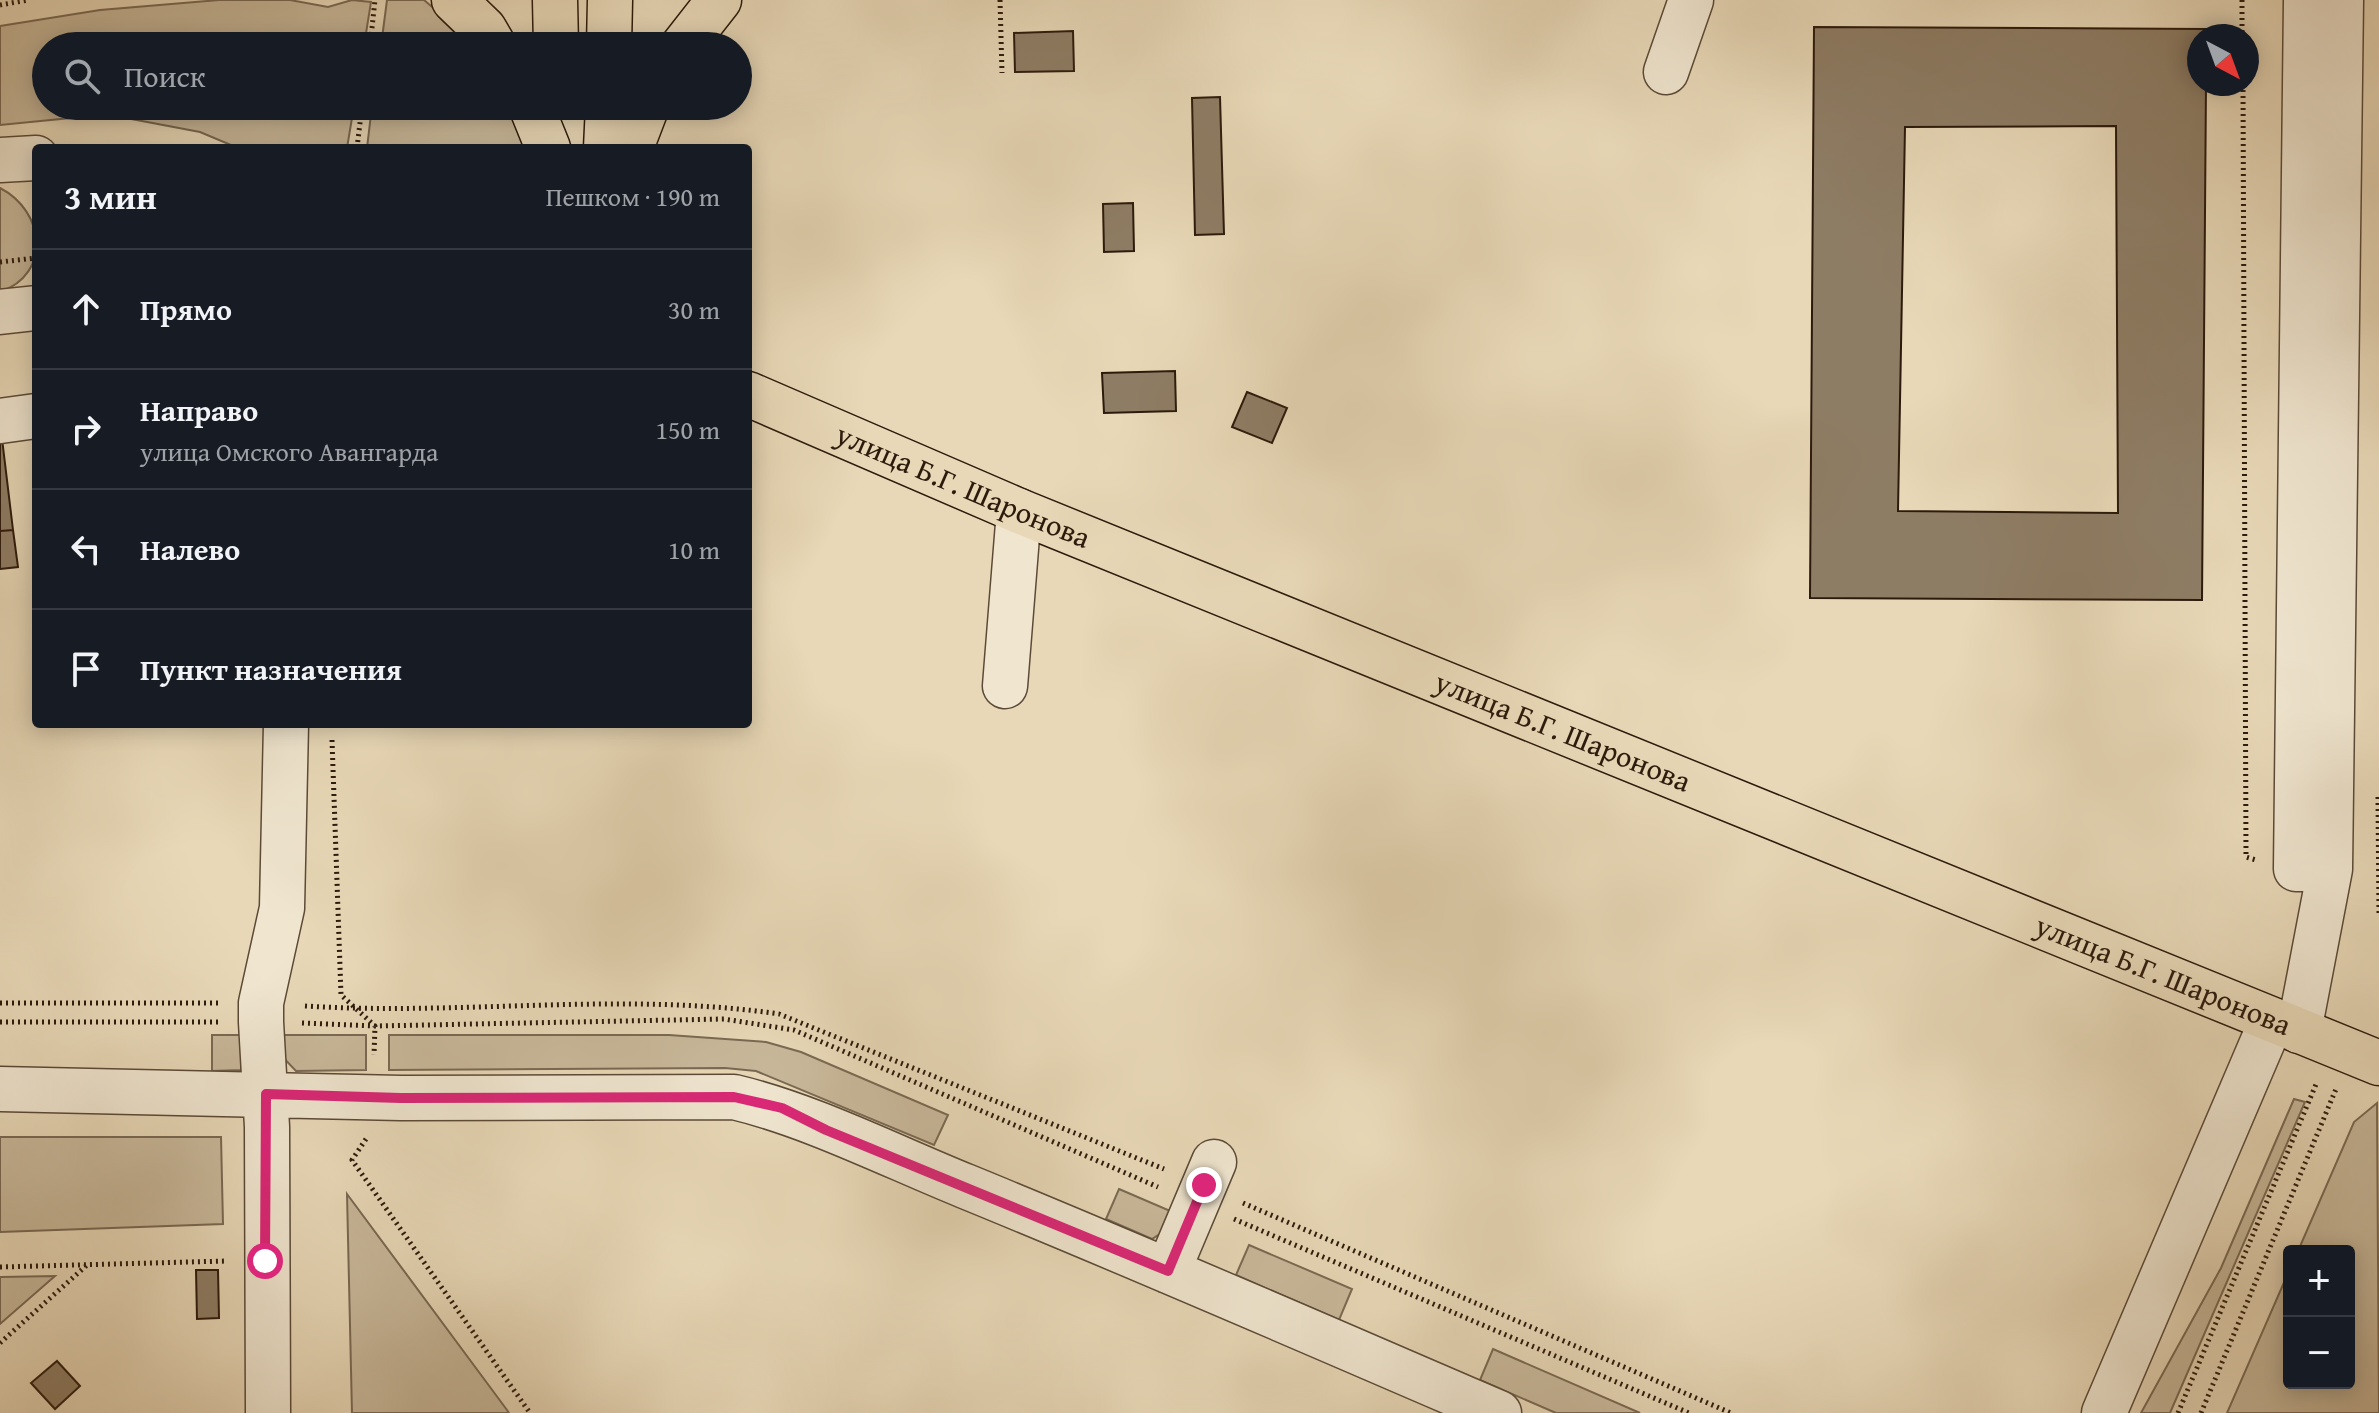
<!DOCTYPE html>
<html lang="ru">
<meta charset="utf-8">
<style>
body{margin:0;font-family:"Gentium Book Plus",serif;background:#242831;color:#f1f3f6}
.controls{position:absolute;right:24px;bottom:24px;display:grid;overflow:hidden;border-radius:8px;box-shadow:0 4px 20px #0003}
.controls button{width:72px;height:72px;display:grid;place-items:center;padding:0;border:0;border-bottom:2px solid #363941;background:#171b24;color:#f1f3f6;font:40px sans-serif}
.compass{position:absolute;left:2187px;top:24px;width:72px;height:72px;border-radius:50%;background:#171b24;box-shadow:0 4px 20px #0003;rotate:139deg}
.stop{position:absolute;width:24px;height:24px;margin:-18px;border:6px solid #db2777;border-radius:50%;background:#fff}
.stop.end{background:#db2777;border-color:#fff;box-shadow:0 2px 8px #0008}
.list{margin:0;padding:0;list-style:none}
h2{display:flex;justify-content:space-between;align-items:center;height:104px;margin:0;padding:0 32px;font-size:34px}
h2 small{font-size:26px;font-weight:400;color:#9ea1a6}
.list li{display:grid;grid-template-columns:52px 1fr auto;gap:24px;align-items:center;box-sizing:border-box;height:120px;padding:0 32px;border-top:2px solid #363941}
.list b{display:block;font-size:30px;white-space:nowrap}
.list p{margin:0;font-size:26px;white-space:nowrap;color:#9ea1a6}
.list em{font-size:26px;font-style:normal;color:#9ea1a6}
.icon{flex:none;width:44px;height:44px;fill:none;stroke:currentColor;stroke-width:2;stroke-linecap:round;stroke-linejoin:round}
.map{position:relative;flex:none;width:2379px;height:1413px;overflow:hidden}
.search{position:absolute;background:#171b24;box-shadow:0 4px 20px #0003;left:32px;top:32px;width:720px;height:88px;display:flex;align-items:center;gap:20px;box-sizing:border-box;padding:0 28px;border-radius:44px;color:#9ea1a6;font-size:30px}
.panel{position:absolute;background:#171b24;box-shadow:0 4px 20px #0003;left:32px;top:144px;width:720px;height:584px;border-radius:8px}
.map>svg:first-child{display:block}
</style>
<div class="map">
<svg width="2379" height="1413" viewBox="0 0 2379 1413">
<rect width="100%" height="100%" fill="#e8d8b7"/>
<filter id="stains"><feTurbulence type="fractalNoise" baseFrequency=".0025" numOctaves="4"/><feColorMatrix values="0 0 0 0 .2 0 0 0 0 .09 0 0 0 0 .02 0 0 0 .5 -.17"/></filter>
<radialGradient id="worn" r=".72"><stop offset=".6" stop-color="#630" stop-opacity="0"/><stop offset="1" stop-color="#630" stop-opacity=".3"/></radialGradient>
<!-- green -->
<path fill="#c8b89a" stroke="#7a6953" stroke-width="2" d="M 219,0 L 290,0 L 328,7 L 352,0 L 371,2 L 364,46 L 46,46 L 46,106 L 354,106 L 347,148 L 238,148 L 200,132 L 126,118 L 71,118 L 0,125 L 0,26 L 100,10 Z
M 387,0 L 424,0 L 478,46 L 381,46 Z
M 372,106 L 518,106 L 529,148 L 367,148 Z
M 0,188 C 45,211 52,274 0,292 Z
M 212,1035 L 241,1035 L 241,1070 L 212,1071 Z
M 277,1035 L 366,1035 L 366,1070 L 296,1071 L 277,1051 Z
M 389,1035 L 669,1035 L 766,1042 L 801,1052 L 948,1115 L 934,1145 L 756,1071 L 725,1068 L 389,1070 Z
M 2294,1099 L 2305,1102 L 2170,1413 L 2141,1413 L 2221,1268 Z
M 2377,1103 L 2379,1413 L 2227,1413 L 2289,1271 L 2289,1383 L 2349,1383 L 2349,1251 L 2298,1251 L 2354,1122 Z
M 0,1137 L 221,1137 L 223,1224 L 0,1232 Z
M 1119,1189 L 1175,1213 L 1169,1228 L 1152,1239 L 1106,1219 Z
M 347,1194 L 507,1410 L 509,1413 L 352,1413 Z
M 1249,1245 L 1352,1289 L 1339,1320 L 1236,1275 Z
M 55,1276 L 0,1324 L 0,1277 Z
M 1493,1349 L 1640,1413 L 1556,1413 L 1480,1380 Z"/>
<!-- building -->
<path fill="#8e7d65" stroke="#2c1a0c" stroke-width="2" fill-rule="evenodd" d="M 1814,27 L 2207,29 L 2207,36 L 2199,36 L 2199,84 L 2206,84 L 2202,600 L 1810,598 ZM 2116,126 L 2118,513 L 1898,511 L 1905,127 Z
M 1073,31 L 1074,71 L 1015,72 L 1014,33 Z
M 1220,97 L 1224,234 L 1195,235 L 1192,98 Z
M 1133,203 L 1134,251 L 1104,252 L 1103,204 Z
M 1175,371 L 1176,411 L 1104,413 L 1102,373 Z
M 1247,392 L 1287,408 L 1272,443 L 1232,427 Z
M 0,422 L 13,530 L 0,531 Z
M 13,530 L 18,567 L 0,569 L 0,531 Z
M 196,1270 L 218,1270 L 219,1318 L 197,1319 Z
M 57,1361 L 80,1386 L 55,1409 L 31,1383 Z"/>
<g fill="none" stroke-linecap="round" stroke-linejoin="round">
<defs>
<path id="minor" d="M 2306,0 L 2296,869 L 2330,869
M 1666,72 L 1691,0
M 0,160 L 36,158
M 0,312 L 36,308
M 0,421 L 36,416
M 1005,686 L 1019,511
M 2299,1031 L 2330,869 L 2341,0
M 0,1089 L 401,1098 L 734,1097 C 810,1115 891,1156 965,1186 C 1144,1259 1322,1337 1499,1413
M 1168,1271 L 1214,1162
M 268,1413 L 267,1127 L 261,1022 L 261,1003 L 282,908 L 286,724
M 2104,1413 L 2272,1020"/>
<g id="major">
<path d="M 454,0 L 484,29 L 494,46"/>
<path d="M 555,0 L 556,46"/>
<path d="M 609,46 L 610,0"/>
<path d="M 683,46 L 719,0"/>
<path d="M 531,106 L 548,148"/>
<path d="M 606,148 L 608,106"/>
<path d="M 631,148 L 647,106"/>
<path id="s1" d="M 748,394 L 1019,511 L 2379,1063"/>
</g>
</defs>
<!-- minor casing -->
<use href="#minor" stroke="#5b4a37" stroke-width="47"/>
<!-- major casing -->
<use href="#major" stroke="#2c1a0c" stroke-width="47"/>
<!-- path -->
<path stroke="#2c1a0c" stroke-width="5" stroke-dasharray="2 4" stroke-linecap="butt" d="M 1000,0 L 1002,73
M 2242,0 L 2242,36
M 0,5 L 28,0
M 370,46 L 375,0
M 2243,84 L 2246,857 L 2256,860
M 357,148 L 362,106
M 0,262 L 36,258
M 332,740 L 341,995 L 375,1026 L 374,1055
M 2378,797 L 2379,916
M 0,1003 L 219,1003
M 305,1006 C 462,1016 623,991 779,1014 L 1164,1169
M 0,1022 L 220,1022
M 302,1023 L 375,1026 L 724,1019 L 794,1030 L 1158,1187
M 366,1139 L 352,1160 L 530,1413
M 1243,1203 L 1731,1413
M 1234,1219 L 1689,1413
M 0,1267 L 227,1261
M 0,1343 L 87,1265
M 2178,1413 L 2317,1082
M 2201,1413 L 2336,1089"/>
<!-- minor -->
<use href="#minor" stroke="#f0e6d0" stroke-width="44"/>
<!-- major -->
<use href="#major" stroke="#e8d8b7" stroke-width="44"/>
</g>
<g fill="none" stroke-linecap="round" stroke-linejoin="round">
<!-- route -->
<path stroke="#db2777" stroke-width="10" d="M 265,1261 L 266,1094 L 401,1098 L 734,1097 L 782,1108 L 826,1130 L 1168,1271 L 1204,1185"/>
</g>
<g text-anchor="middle" stroke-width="8" stroke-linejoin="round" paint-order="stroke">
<!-- street labels -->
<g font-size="30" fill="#2c1a0c" stroke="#f0e6d0">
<text dy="10" stroke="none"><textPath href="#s1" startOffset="234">улица Б.Г. Шаронова</textPath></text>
<text dy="10" stroke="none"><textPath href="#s1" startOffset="882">улица Б.Г. Шаронова</textPath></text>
<text dy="10" stroke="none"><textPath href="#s1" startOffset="1530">улица Б.Г. Шаронова</textPath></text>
</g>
</g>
<rect width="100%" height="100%" filter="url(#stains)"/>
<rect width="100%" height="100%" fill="url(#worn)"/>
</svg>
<div class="controls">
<button>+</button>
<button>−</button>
</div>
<svg class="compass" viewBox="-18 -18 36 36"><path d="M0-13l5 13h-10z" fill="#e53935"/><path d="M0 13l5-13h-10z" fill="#9ea1a6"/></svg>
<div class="stop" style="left:265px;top:1261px"></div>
<div class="stop end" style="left:1204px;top:1185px"></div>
<div class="search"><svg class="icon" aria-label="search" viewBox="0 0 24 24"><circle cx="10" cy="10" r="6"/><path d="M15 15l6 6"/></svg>Поиск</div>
<section class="panel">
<h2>3 мин<small>Пешком · 190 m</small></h2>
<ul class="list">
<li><svg class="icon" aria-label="ahead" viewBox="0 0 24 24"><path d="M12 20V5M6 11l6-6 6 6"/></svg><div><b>Прямо</b></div><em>30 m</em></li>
<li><svg class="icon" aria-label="right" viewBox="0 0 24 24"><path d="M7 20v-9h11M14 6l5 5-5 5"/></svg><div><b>Направо</b><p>улица Омского Авангарда</p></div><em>150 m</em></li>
<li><svg class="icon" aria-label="left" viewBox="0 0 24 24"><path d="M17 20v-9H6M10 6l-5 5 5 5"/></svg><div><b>Налево</b></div><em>10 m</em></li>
<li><svg class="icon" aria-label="arrive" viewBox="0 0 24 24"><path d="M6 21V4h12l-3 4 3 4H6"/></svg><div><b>Пункт назначения</b></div></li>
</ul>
</section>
</div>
